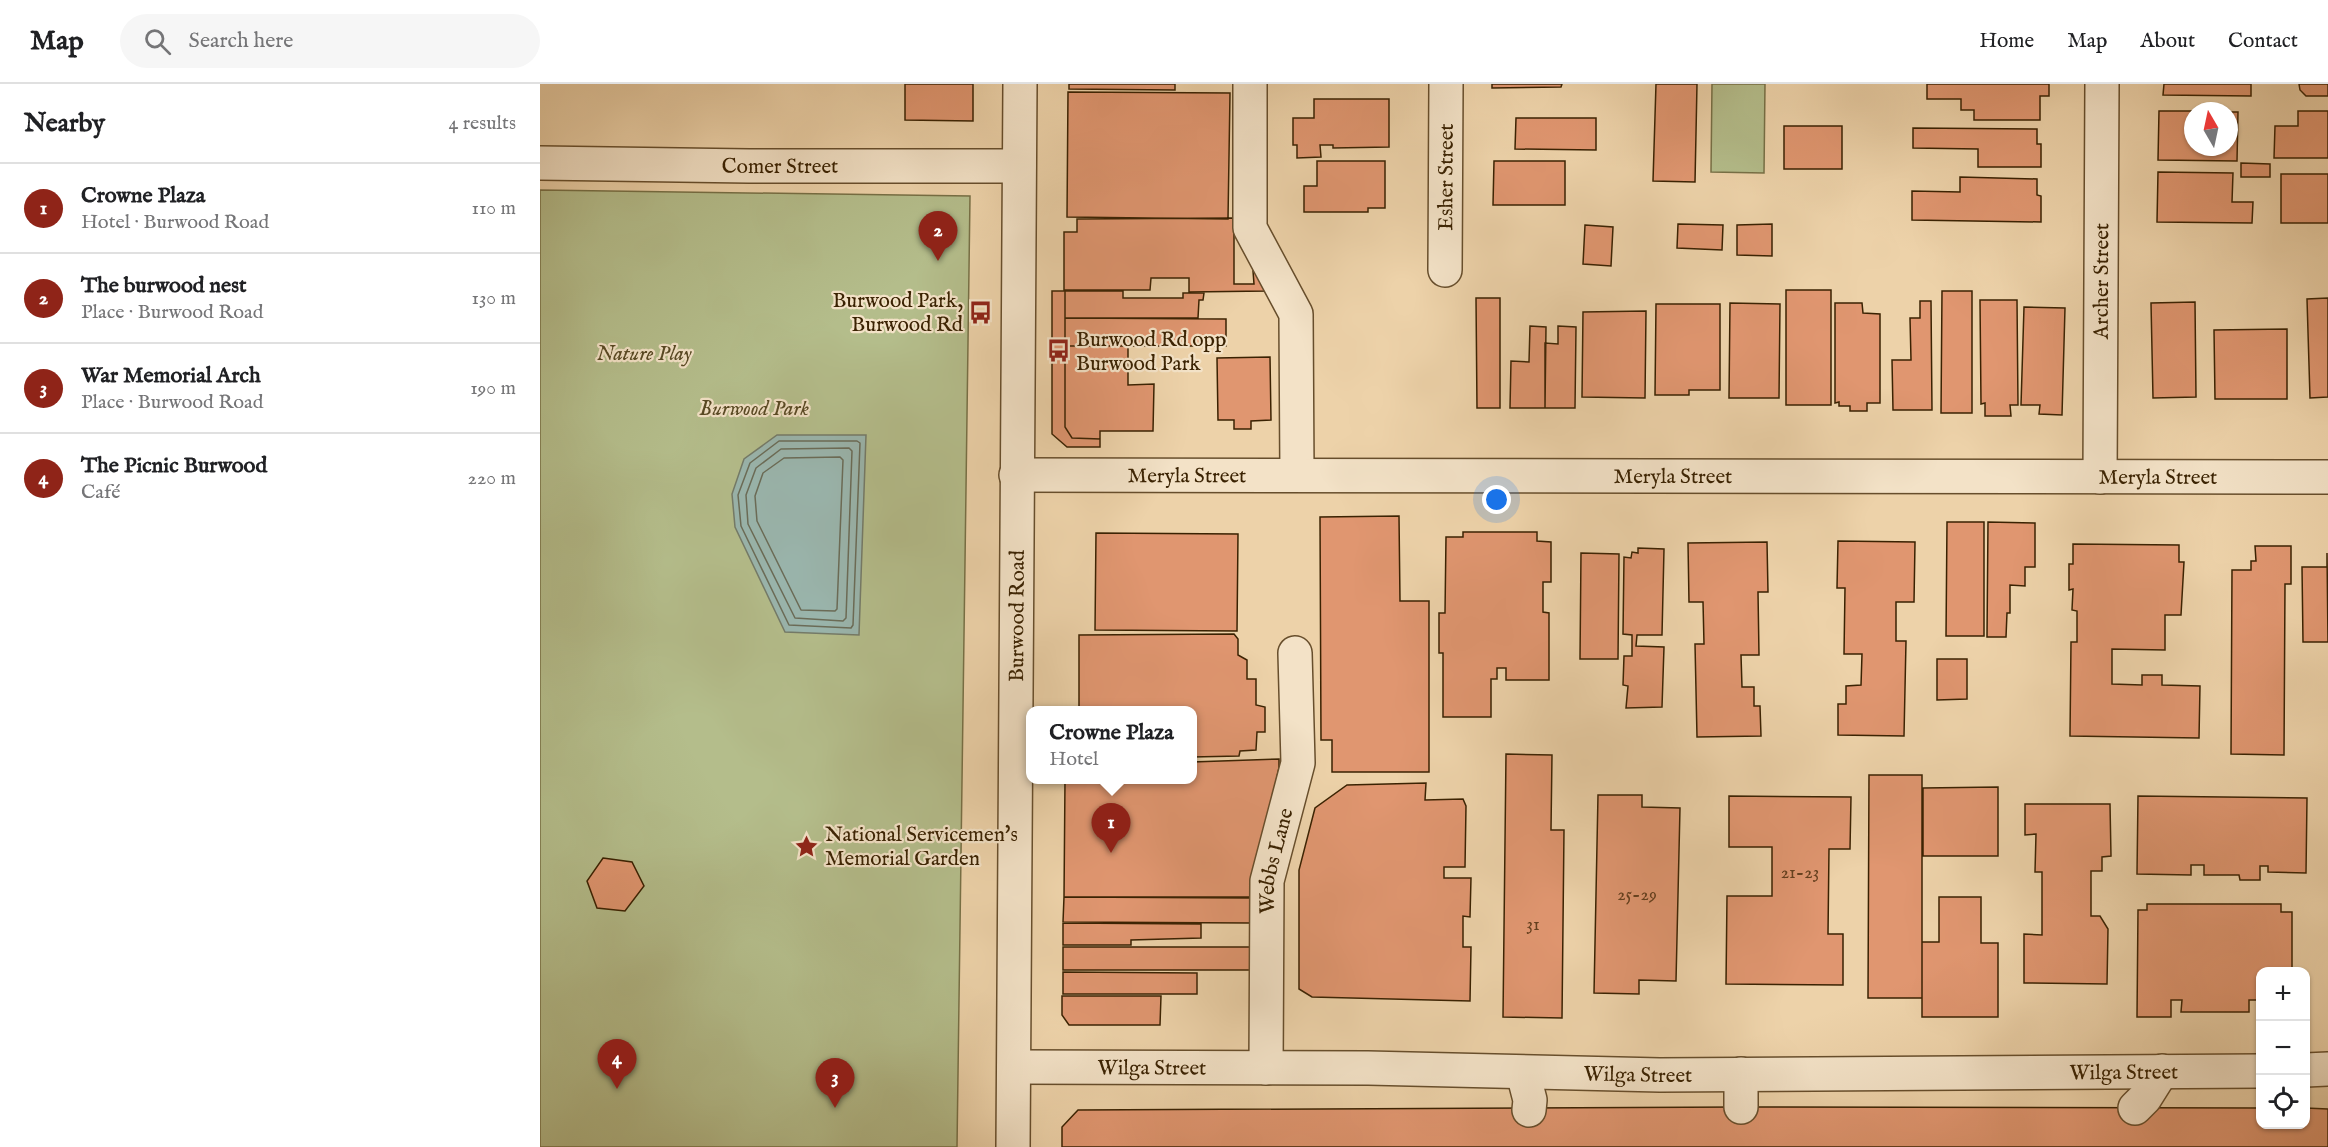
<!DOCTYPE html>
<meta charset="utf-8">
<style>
body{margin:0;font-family:"IM FELL English",serif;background:#f6f6f6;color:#202124}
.controls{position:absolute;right:18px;bottom:18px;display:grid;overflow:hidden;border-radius:12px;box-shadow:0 2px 4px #0004}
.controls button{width:54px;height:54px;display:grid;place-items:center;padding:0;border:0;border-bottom:2px solid #e0e0e0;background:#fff;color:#202124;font:30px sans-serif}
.compass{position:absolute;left:1644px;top:18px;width:54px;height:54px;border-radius:50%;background:#fff;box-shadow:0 2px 4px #0004;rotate:351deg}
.you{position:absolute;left:957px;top:416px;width:21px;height:21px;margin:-15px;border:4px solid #fff;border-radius:50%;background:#1a73e8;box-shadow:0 0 0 9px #1a73e833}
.badge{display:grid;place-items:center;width:39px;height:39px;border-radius:50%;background:#8f2418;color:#fff;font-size:20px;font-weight:700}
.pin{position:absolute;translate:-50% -50px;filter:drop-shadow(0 2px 3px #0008)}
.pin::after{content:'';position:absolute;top:32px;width:21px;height:18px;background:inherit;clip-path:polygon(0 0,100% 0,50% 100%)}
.popup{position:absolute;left:486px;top:622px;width:171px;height:78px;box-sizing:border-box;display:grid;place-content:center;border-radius:12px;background:#fff;filter:drop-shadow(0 2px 4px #0005);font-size:20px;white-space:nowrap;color:#757577}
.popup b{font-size:22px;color:#202124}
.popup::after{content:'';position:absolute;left:50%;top:100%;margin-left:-12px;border:12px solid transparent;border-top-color:#fff}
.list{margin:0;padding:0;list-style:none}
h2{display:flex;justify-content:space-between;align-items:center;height:78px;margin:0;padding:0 24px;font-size:26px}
h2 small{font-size:20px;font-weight:400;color:#757577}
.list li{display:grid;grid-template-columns:39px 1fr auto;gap:18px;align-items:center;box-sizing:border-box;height:90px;padding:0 24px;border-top:2px solid #e0e0e0}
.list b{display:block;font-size:22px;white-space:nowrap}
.list p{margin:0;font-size:20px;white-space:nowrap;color:#757577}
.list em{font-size:20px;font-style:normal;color:#757577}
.icon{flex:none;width:33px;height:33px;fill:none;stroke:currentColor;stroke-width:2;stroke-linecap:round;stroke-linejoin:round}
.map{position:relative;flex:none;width:1788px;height:1063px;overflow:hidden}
header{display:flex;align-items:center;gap:36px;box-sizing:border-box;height:84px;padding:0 30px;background:#fff;border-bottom:2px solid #e0e0e0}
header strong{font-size:28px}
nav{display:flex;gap:33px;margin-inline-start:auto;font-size:21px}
.search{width:420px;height:54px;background:#f6f6f6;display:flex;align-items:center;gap:15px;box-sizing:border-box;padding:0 21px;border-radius:33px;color:#757577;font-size:22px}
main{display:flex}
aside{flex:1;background:#fff}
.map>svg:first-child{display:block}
</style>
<header>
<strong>Map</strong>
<div class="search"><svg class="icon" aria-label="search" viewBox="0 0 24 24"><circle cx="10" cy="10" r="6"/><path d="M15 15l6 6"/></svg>Search here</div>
<nav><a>Home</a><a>Map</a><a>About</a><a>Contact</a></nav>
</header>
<main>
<aside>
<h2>Nearby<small>4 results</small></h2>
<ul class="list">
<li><span class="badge">1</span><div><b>Crowne Plaza</b><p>Hotel · Burwood Road</p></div><em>110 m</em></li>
<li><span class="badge">2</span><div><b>The burwood nest</b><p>Place · Burwood Road</p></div><em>130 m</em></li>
<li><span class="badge">3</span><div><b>War Memorial Arch</b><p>Place · Burwood Road</p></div><em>190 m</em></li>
<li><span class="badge">4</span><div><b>The Picnic Burwood</b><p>Café</p></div><em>220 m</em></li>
</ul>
</aside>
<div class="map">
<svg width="1788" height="1063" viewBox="0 0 1788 1063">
<rect width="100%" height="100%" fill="#edd2a9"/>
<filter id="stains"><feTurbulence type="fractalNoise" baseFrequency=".00333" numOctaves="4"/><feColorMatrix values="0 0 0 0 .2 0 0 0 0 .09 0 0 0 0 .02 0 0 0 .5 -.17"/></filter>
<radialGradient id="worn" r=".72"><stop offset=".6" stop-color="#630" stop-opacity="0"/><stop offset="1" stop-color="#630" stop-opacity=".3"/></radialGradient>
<!-- green -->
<path fill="#b4bd8b" stroke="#777046" stroke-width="1.5" d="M 1172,0 L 1225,0 L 1224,89 L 1171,88 Z
M 0,106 L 430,112 L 417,1063 L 0,1063 Z"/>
<!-- water -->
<path fill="#9ab6ae" stroke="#747b69" stroke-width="1.5" d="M 237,351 L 326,351 L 319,551 L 245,548 L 195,443 L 192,410 L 204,375 Z"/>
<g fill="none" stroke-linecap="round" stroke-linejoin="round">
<!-- shore -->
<path stroke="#6a6c58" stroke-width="1.5" d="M 239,357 L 317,357 L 320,359 L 313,541 L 311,544 L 249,541 L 201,442 L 198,411 L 210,379 Z
M 309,364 L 312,367 L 306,534 L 303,537 L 255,534 L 208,440 L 206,411 L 216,384 L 241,365 Z
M 300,373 L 303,376 L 297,525 L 295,527 L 261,526 L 217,437 L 215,412 L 223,389 L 244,374 Z"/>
</g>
<!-- building -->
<path fill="#e09670" stroke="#3a2202" stroke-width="1.5" d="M 365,0 L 433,0 L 433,37 L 365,36 Z
M 529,0 L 635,0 L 635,6 L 529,5 Z
M 952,0 L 1022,0 L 1021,3 L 952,4 Z
M 1116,0 L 1157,0 L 1155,98 L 1113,97 Z
M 1387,0 L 1509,0 L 1509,12 L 1500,12 L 1500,36 L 1434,36 L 1434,26 L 1421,26 L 1421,15 L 1387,15 Z
M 1624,0 L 1711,0 L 1711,12 L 1623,11 Z
M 1759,0 L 1788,0 L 1788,12 L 1766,12 L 1760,6 Z
M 528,8 L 690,9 L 688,135 L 527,133 Z
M 774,15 L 849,15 L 849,63 L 793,64 L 793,61 L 780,61 L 781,73 L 757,74 L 757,61 L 753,61 L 753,34 L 774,34 Z
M 1619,27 L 1653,27 L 1653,63 L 1689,63 L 1689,28 L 1698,28 L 1697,77 L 1618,76 Z
M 1758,27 L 1788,27 L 1788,74 L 1734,74 L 1735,42 L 1758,42 Z
M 976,34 L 1056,34 L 1056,66 L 975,65 Z
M 1244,42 L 1302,42 L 1302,85 L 1244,85 Z
M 1373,44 L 1497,45 L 1497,60 L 1501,60 L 1501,83 L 1438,83 L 1438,65 L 1373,64 Z
M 777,77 L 845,77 L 845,124 L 828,124 L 828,128 L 764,128 L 764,102 L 777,102 Z
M 954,77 L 1025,77 L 1025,121 L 953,121 Z
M 1701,79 L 1730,80 L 1730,93 L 1701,93 Z
M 1618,88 L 1693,89 L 1692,118 L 1713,118 L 1712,139 L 1617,138 Z
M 1741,90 L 1788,90 L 1788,139 L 1741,139 Z
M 1420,93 L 1497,95 L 1497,111 L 1501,112 L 1501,138 L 1372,136 L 1372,107 L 1420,108 Z
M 694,134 L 694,200 L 714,200 L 713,187 L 726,187 L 726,207 L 649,208 L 649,194 L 611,194 L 610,206 L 524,206 L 524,148 L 537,148 L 537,135 Z
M 1138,140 L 1183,141 L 1182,166 L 1137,164 Z
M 1232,140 L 1232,172 L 1197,171 L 1197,141 Z
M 1045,141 L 1073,143 L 1071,182 L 1043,180 Z
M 1246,206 L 1291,206 L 1291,321 L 1246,321 Z
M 512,207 L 525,207 L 525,343 L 532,354 L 560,355 L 560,363 L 527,363 L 512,350 Z
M 525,207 L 583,207 L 583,214 L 643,214 L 643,209 L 664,209 L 663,216 L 659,216 L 658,234 L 525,234 Z
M 1402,207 L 1432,207 L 1432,329 L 1401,329 Z
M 936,214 L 960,214 L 960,324 L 937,324 Z
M 1788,214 L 1788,313 L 1770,314 L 1767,215 Z
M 1440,216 L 1477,216 L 1478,321 L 1470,321 L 1471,332 L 1445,332 L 1445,319 L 1441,320 Z
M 1380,217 L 1391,217 L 1392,326 L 1353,326 L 1352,276 L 1371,276 L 1370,234 L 1380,234 Z
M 1655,218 L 1656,313 L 1613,314 L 1611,219 Z
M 1190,219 L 1240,220 L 1239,314 L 1189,314 Z
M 1295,219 L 1322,219 L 1323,229 L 1340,230 L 1340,319 L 1327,319 L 1327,327 L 1310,327 L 1310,322 L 1299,322 L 1299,318 L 1295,319 Z
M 1116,220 L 1180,220 L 1180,306 L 1149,306 L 1149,311 L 1115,311 Z
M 1484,223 L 1525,224 L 1522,331 L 1499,330 L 1500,321 L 1481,321 Z
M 1106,227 L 1105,314 L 1042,313 L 1043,228 Z
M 525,234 L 686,235 L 686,262 L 525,262 Z
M 990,242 L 1006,243 L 1005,324 L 970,324 L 971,277 L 989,278 Z
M 1018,242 L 1036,243 L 1035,324 L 1005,324 L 1005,259 L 1018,260 Z
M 1747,245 L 1747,315 L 1675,315 L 1674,246 Z
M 525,262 L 588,262 L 588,301 L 614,300 L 613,347 L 560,347 L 560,355 L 532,354 L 525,343 Z
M 730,273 L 731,336 L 711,337 L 711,345 L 694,345 L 694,336 L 678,336 L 677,274 Z
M 859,432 L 860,517 L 889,517 L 889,688 L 792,688 L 792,656 L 781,656 L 780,433 Z
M 1407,438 L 1444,438 L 1444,552 L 1406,552 Z
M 1448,438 L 1495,439 L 1495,483 L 1485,483 L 1485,502 L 1470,501 L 1470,529 L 1467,529 L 1466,553 L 1447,553 Z
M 923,448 L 997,448 L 997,457 L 1011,458 L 1011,498 L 1003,498 L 1003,528 L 1009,529 L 1009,596 L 966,596 L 966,584 L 957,584 L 957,595 L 951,595 L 951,633 L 903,633 L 903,569 L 899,569 L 899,529 L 905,529 L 906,453 L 923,453 Z
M 556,449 L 698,450 L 697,547 L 555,546 Z
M 1298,457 L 1375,458 L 1374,518 L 1356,518 L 1356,557 L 1366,557 L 1364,652 L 1298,651 L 1298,620 L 1306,620 L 1306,602 L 1321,601 L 1322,570 L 1304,570 L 1305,504 L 1297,504 Z
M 1227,458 L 1228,508 L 1218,508 L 1219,571 L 1201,571 L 1202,603 L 1214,603 L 1214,622 L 1220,622 L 1221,652 L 1157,653 L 1155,560 L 1164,560 L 1163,518 L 1149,518 L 1148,459 Z
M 1533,460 L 1639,461 L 1639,478 L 1644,478 L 1641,531 L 1625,531 L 1625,566 L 1572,565 L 1572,600 L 1602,601 L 1602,591 L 1622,591 L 1622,601 L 1660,602 L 1659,654 L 1530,652 L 1531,558 L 1537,558 L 1537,527 L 1532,526 L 1533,505 L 1529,506 L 1529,480 L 1533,480 Z
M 1715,462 L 1751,462 L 1751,500 L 1745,500 L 1744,671 L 1691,670 L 1692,486 L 1711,486 L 1711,477 L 1716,477 Z
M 1098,464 L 1124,465 L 1122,551 L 1097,551 L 1096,562 L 1124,563 L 1122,623 L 1086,624 L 1088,602 L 1083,601 L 1084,572 L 1092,572 L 1092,551 L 1083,550 L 1084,473 L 1091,474 L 1092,468 L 1098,469 Z
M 1041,469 L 1079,470 L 1078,575 L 1040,575 Z
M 1787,469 L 1788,558 L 1763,558 L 1762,483 L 1787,483 Z
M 694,550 L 698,555 L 698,571 L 707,576 L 707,595 L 716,595 L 716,621 L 725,623 L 725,648 L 717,648 L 716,666 L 700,667 L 699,672 L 652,673 L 652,626 L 539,626 L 539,551 Z
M 1397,575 L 1427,575 L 1427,615 L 1397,616 Z
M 966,670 L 1012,671 L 1011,746 L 1024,746 L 1022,934 L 963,933 Z
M 739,675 L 739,684 L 719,773 L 715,813 L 524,813 L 525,696 L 652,696 L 652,678 Z
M 1329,691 L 1382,691 L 1382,914 L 1328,914 Z
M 886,699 L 885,716 L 923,715 L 926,722 L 925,783 L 904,783 L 904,794 L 931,794 L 930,833 L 923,832 L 923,863 L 931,863 L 930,917 L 772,913 L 759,905 L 759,786 L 775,724 L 807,701 Z
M 1458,703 L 1458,772 L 1383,772 L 1383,704 Z
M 1058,711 L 1102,711 L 1102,723 L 1140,724 L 1136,897 L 1099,896 L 1099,910 L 1054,909 Z
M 1189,712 L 1311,713 L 1310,765 L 1289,765 L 1288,850 L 1303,850 L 1303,901 L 1186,900 L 1187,812 L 1232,812 L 1232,763 L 1189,763 Z
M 1598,712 L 1767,714 L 1766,789 L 1728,788 L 1728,782 L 1720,782 L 1720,796 L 1700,796 L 1699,791 L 1664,791 L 1664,781 L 1651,781 L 1651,791 L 1597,790 Z
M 1485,720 L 1570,720 L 1571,772 L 1562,773 L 1562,787 L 1551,787 L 1551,832 L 1560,832 L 1568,845 L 1567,900 L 1484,899 L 1484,850 L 1502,851 L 1502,788 L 1495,788 L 1496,750 L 1485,751 Z
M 63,774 L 92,778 L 104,802 L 85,827 L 57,824 L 47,797 Z
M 524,813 L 710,814 L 710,839 L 523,838 Z
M 1399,813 L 1441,813 L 1441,859 L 1458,859 L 1458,933 L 1382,933 L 1382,858 L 1399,858 Z
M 1607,820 L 1741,820 L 1741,828 L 1752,828 L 1752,888 L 1720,888 L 1720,929 L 1720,916 L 1709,916 L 1709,928 L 1641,928 L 1642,916 L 1631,916 L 1631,933 L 1597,933 L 1598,826 L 1607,826 Z
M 523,839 L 661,840 L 661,854 L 591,856 L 591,861 L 523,861 Z
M 523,863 L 711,863 L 711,886 L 523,886 Z
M 523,888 L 657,889 L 657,910 L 523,910 Z
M 522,912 L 621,912 L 620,941 L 529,941 L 522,931 Z
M 1201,1023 L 1720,1024 L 1720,1040 L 1766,1040 L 1766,1024 L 1788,1025 L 1788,1063 L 522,1063 L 522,1043 L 538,1026 Z"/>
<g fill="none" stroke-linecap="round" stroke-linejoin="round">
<defs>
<g id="minor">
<path d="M 710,0 L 710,144 L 756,230 L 757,391"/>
<path id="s1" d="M 0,79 L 209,82 L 479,82"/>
<path id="s2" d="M 905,186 L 906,0"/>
<path id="s3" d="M 476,391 L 1788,393"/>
<path id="s4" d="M 1560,393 L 1562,0"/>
<path id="s5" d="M 474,983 L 828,984 L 1120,991 L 1720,987"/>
<path id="s6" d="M 726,984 L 727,797 L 758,679 L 755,569"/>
<path d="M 1766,986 L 1788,985"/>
<path d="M 983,989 L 990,1016 L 989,1026"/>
<path d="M 1201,990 L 1201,1023"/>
<path d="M 1595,1024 L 1605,1014 L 1622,987"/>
<path id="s7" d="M 473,1063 L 480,0"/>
</g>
</defs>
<!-- minor casing -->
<use href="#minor" stroke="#674e2c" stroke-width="36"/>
<!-- minor -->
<use href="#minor" stroke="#f3e2c7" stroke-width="33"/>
</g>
<!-- icons -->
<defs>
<symbol id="bus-bare" viewBox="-9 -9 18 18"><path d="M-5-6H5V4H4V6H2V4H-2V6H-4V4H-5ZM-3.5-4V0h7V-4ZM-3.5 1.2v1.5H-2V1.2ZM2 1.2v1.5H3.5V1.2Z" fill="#8f2418" stroke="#f3e2c7" stroke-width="2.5" paint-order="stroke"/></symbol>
<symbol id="sight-bare" viewBox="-9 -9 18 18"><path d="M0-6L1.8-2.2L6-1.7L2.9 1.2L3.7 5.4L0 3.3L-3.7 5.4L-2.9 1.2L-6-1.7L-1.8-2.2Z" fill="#8f2418" stroke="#f3e2c7" stroke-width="2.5" paint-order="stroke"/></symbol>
</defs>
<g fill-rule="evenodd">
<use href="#bus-bare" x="424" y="212" width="33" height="33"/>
<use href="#bus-bare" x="502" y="250" width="33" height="33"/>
<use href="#sight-bare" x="250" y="746" width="33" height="33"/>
</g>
<g text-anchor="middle" stroke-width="4.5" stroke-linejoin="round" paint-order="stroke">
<!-- number labels -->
<g font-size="18" fill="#643f1e">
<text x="1260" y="794">21-23</text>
<text x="1097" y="816">25-29</text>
<text x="993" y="846">31</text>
</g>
<!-- street labels -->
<g font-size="21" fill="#3a2202" stroke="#f3e2c7">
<text dy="7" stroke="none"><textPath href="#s1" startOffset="240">Comer Street</textPath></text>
<text dy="7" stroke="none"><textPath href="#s2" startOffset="93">Esher Street</textPath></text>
<text dy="7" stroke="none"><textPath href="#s4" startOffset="196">Archer Street</textPath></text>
<text dy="7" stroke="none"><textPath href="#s3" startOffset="171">Meryla Street</textPath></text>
<text dy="7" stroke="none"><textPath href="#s3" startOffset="657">Meryla Street</textPath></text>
<text dy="7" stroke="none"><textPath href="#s3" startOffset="1142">Meryla Street</textPath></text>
<text dy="7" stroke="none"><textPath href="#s7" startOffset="531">Burwood Road</textPath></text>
<text dy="7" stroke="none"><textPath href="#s6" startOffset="208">Webbs Lane</textPath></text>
<text dy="7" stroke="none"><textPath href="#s5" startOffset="138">Wilga Street</textPath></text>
<text dy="7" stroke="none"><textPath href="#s5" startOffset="1110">Wilga Street</textPath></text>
<text dy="7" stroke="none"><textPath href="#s5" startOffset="624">Wilga Street</textPath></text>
</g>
<!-- poi labels -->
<g font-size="21" fill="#3a2202" stroke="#f3e2c7" text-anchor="start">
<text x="423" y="223" text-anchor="end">Burwood Park,<tspan x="423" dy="24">Burwood Rd</tspan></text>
<text x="536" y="262">Burwood Rd opp<tspan x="536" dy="24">Burwood Park</tspan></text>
<text x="285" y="757">National Servicemen's<tspan x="285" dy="24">Memorial Garden</tspan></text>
</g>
<!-- park labels -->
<g font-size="21" font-style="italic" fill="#584924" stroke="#f3e2c7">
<text x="104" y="276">Nature Play</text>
<text x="214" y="331">Burwood Park</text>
</g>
</g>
<rect width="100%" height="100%" filter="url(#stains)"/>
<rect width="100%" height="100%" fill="url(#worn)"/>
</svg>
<div class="controls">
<button>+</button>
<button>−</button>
<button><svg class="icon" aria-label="locate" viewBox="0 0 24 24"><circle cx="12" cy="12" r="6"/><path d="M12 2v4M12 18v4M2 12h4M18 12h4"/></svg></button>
</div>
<svg class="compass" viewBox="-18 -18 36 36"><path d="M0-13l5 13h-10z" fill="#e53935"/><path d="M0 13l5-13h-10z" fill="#757577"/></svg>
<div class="you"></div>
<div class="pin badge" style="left:571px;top:769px">1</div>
<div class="popup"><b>Crowne Plaza</b>Hotel</div>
<div class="pin badge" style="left:398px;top:177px">2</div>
<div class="pin badge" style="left:295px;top:1024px">3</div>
<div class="pin badge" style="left:77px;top:1005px">4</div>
</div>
</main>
